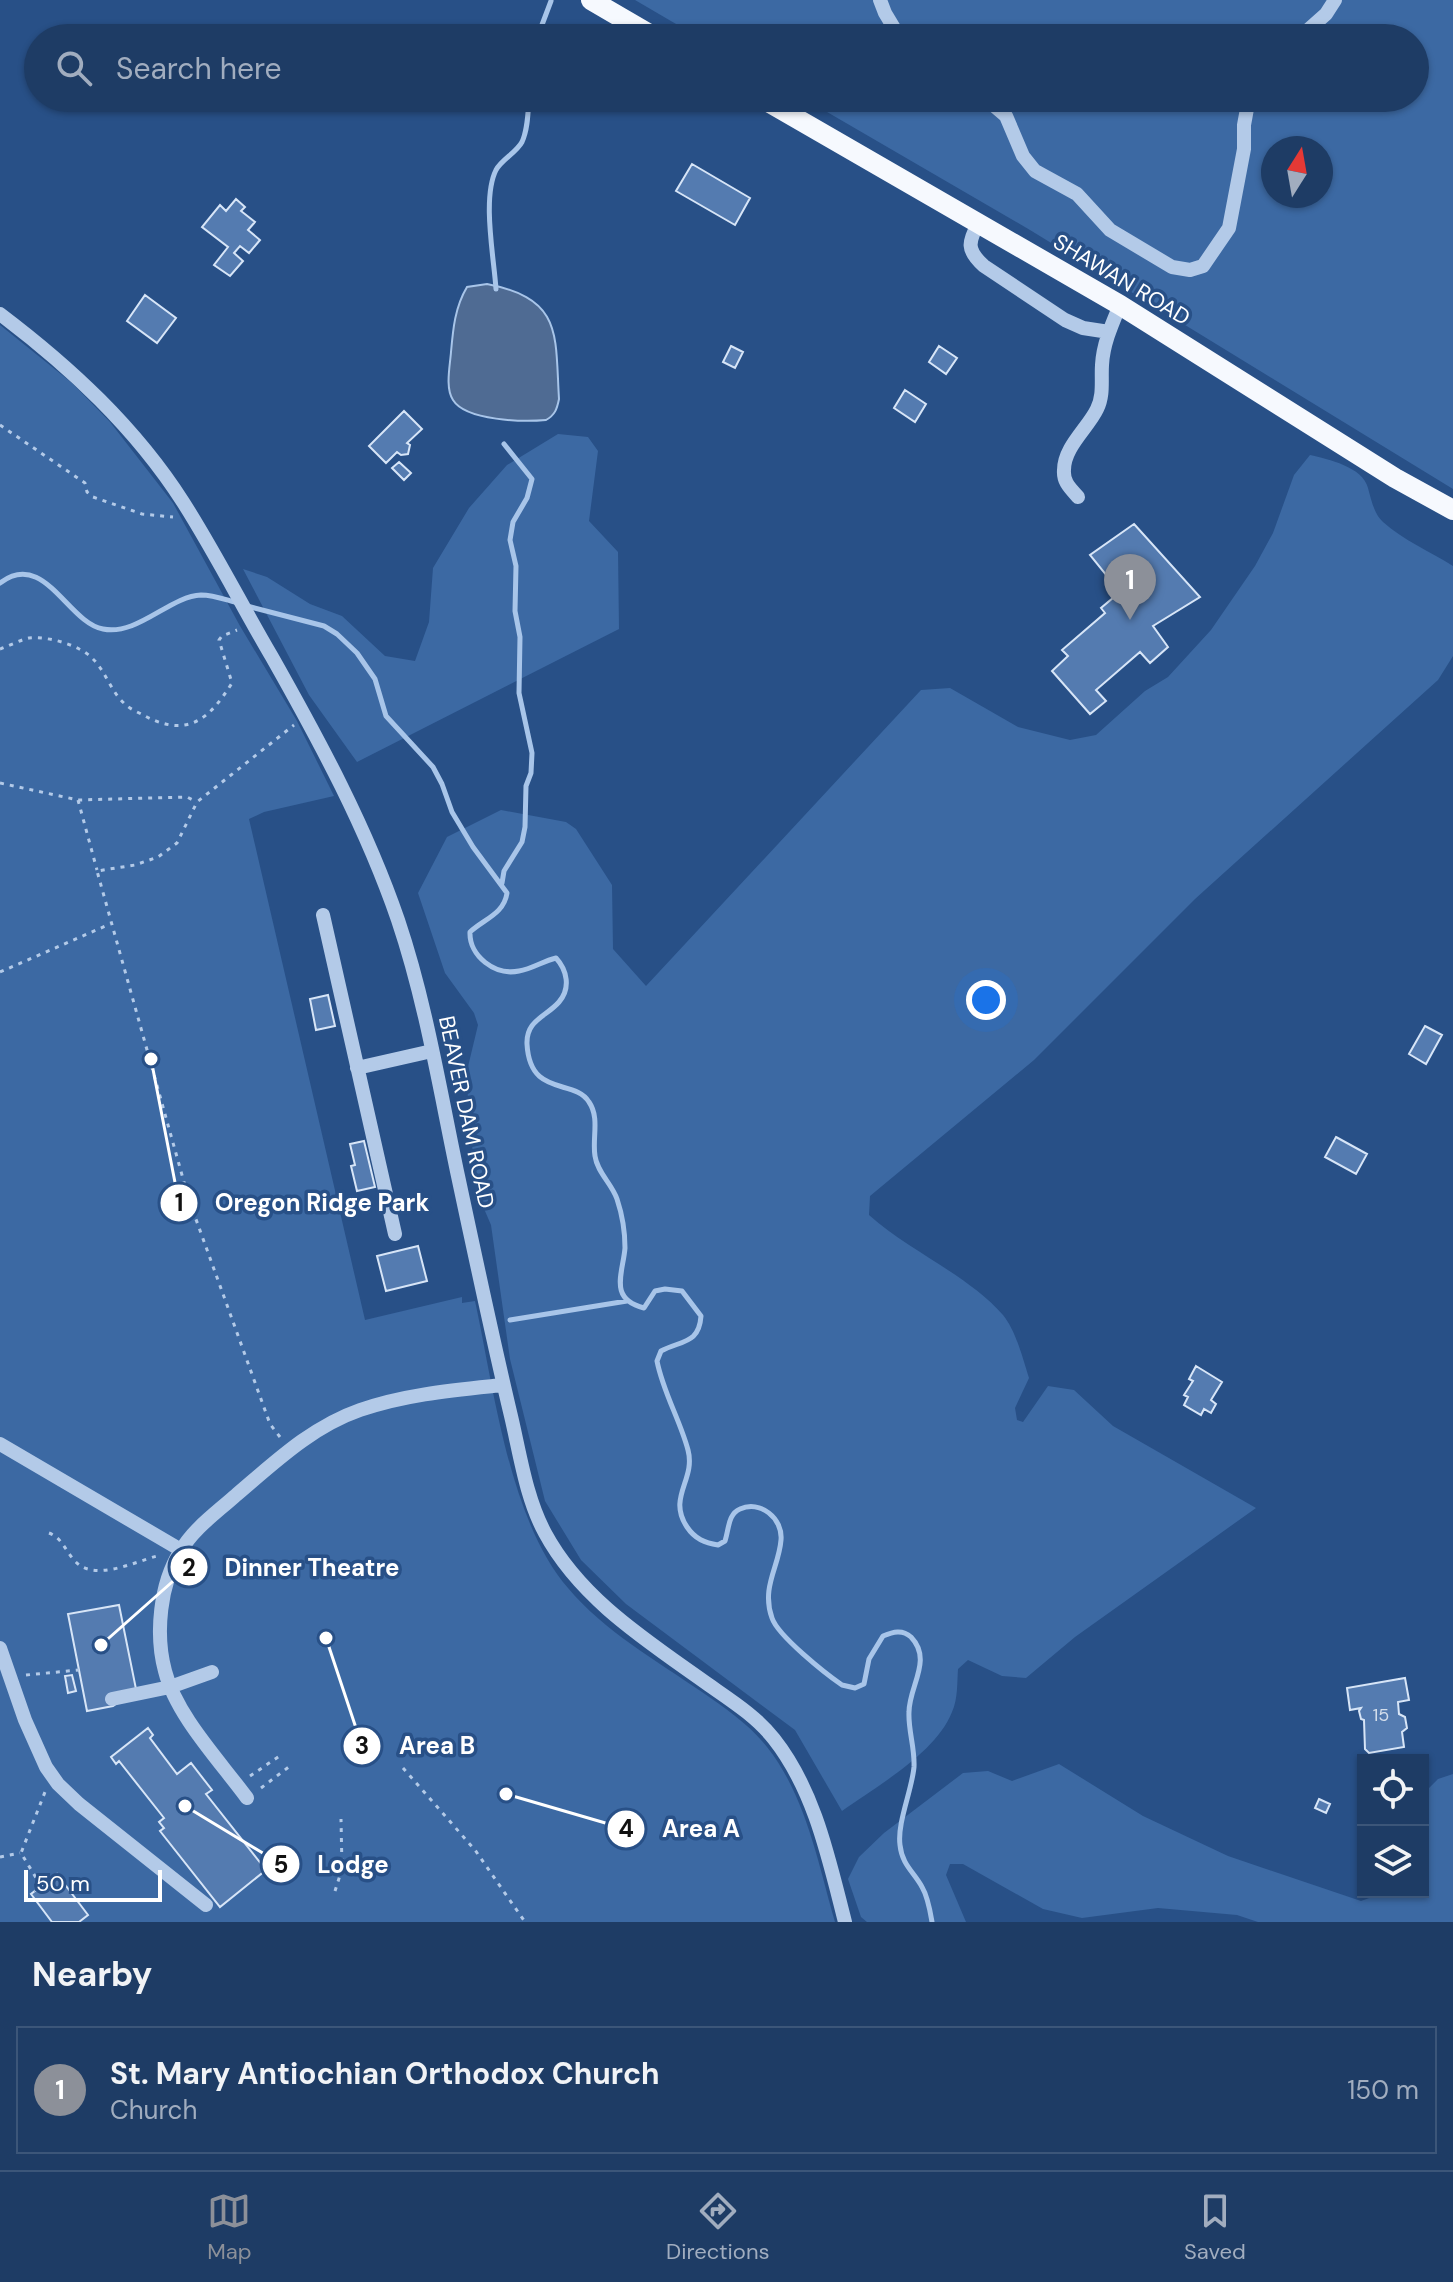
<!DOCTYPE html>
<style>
body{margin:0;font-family:"DM Sans",sans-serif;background:#26436b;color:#f1f3f6}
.controls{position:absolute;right:24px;bottom:24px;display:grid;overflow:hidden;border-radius:0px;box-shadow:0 2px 6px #0004}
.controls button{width:72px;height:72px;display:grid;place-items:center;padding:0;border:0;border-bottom:2px solid #3c5679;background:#1e3c65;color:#f1f3f6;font:40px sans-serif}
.compass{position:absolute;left:1261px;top:136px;width:72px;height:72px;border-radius:50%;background:#1e3c65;box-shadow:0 2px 6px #0004;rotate:11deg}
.scale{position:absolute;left:24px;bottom:20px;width:138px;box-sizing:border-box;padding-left:8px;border:4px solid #fff;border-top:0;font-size:22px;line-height:28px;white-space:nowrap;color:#fff;-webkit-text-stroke:6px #285087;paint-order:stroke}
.you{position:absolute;left:986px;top:1000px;width:28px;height:28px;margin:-20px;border:6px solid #fff;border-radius:50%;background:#1a73e8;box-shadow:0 0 0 12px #1a73e833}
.badge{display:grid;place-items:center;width:52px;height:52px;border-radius:50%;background:#8c9099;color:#fff;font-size:26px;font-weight:700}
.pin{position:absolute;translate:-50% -66px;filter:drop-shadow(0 2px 4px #0008)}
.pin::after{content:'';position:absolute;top:42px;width:28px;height:24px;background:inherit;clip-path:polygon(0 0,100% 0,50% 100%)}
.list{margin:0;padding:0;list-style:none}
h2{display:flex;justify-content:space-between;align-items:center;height:104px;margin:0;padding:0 32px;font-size:34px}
h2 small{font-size:26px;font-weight:400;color:#a1adbf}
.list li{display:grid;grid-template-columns:52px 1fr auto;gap:24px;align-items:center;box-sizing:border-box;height:128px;margin:0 16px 16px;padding:0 16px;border:2px solid #3c5679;border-radius:0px}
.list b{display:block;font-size:30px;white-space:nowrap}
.list p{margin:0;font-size:26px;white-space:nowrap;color:#a1adbf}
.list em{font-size:26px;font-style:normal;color:#a1adbf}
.icon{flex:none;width:44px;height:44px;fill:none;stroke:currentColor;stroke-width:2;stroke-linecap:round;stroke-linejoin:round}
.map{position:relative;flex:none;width:1453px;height:1922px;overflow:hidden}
.search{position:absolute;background:#1e3c65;box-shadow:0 2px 6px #0004;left:24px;right:24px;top:24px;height:88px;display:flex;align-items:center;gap:20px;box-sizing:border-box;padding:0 28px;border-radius:44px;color:#a1adbf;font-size:30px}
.sheet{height:248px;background:#1e3c65}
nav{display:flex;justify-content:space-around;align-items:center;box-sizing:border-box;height:112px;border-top:2px solid #3c5679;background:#1e3c65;font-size:22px;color:#a1adbf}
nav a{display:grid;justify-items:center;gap:4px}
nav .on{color:#8c9099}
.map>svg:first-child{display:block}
</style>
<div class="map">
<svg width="1453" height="1922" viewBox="0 0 1453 1922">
<rect width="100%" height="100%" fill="#285087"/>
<!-- green -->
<path fill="#3c69a3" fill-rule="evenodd" d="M 635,0 L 1453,0 L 1453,489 L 1030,230 L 803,98 L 1415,98 L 1415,38 L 700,38 ZM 1273,148 L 1321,148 L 1321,196 L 1273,196 Z
M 0,325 L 72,383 L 110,422 L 173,503 L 240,626 L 297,721 L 334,796 L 264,812 L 249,819 L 365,1320 L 462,1297 L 462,1303 L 475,1301 C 494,1388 509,1520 568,1588 C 604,1631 657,1661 702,1692 C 725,1708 750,1725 767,1747 C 806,1796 818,1863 835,1922 L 0,1922 Z
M 558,434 L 588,437 L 598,451 L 589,521 L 618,552 L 619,629 L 357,762 L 309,695 L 243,569 L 267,577 L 310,604 L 342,616 L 385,656 L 415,661 L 429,622 L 433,568 L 469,508 L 507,465 Z
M 1310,455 C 1328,459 1363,467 1368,488 C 1371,499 1374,514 1383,522 C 1403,540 1431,552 1453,566 L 1453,656 L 1438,680 L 1195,899 L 1034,1060 L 870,1196 L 869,1215 C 909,1251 968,1275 1003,1315 C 1016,1331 1023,1359 1029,1378 L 1015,1408 L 1017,1420 L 1023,1422 L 1048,1386 L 1074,1390 L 1113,1426 L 1256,1508 L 1075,1637 L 1026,1678 L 1002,1676 L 968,1660 L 958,1669 C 957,1683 958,1699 952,1712 C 936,1753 877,1786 842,1811 L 795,1730 L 626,1604 L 581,1560 L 545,1501 L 510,1359 L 491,1225 L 476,1190 L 466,1075 L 478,1025 L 474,1013 L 445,973 L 418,893 L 447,837 L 501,810 L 566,822 L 576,829 L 612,885 L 613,949 L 646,986 L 921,690 L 950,688 L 1018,727 L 1070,740 L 1096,735 L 1145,691 L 1168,677 L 1211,630 L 1255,566 L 1273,533 L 1294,475 Z
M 1059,1764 L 1143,1816 L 1228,1856 L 1361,1901 L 1386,1892 L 1423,1892 L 1423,1794 L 1438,1779 L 1453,1774 L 1453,1922 L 1258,1922 L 1237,1915 L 1158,1908 L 1082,1918 L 1043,1909 L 963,1864 L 950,1864 L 946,1875 L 966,1922 L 867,1922 L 861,1917 L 848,1879 L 859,1857 L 884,1833 L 963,1773 L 988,1771 L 1012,1781 Z"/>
<!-- water -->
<path fill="#4f6b93" stroke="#a8c5e9" stroke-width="2" d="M 487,284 C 563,299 555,334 559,399 C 557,409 555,415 546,420 C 524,422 466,421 453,400 C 445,388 450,366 451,352 C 453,329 455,307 467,287 Z"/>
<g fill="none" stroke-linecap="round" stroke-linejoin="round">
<!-- stream -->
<path stroke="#a8c5e9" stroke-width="5" d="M 537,38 L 551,1
M 496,289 C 494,258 482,198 496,170 C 502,159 516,153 522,142 C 528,129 528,112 529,98
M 0,583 C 44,549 68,623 103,629 C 138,636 170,596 201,595 C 214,595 226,600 238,603
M 247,606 L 324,626 L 337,634 L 357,653 L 375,679 L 386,716 L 433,767 L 442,784 L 452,812 L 473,847 L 507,893 C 504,914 484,919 470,932 C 469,956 495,976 519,971 C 532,969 543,961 556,958 C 567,970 571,988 559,1002 C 546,1017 526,1020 527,1044 C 530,1098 574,1078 589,1102 C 600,1118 592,1138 595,1156 C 597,1172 612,1184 617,1199 C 622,1214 625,1232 625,1248 C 623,1273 608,1299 644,1308 L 655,1291 L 665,1289 L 682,1291 L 701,1316 C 699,1344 682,1340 661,1351 L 657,1361 C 663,1392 680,1420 688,1450 C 696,1480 667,1497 687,1527 C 695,1539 705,1543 718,1545 L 725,1541 C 729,1529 728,1514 740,1509 C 760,1500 783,1518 781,1540 C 779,1567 761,1587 772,1618 C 778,1636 826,1674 842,1685 L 855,1688 L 864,1684 L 869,1659 L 883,1636 C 893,1632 902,1629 911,1637 C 933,1660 909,1686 909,1712 C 908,1730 915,1748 914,1767 C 912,1790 897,1823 900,1845 C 902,1865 914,1872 922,1887 C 928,1897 930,1910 932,1922
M 502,883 L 504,871 L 522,842 L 525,827 L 526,786 L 531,773 L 532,753 L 519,693 L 520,637 L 515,611 L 516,566 L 510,540 L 513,522 L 527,498 L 532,479 L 504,444
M 510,1320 L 627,1301"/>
</g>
<!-- building -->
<path fill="#547bb0" stroke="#d7e5f7" stroke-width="2" d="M 692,164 L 750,198 L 735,225 L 676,191 Z
M 236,199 L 245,207 L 241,211 L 255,222 L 248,230 L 260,240 L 249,253 L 240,246 L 234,253 L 243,261 L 230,276 L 214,265 L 228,247 L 202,227 L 220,205 L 226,211 Z
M 145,295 L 176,318 L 157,343 L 127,321 Z
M 731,346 L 743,352 L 735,368 L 723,362 Z
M 939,346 L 957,358 L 946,374 L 929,362 Z
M 905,390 L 926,404 L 915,422 L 894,408 Z
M 404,411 L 422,429 L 407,443 L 410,445 L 408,454 L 401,455 L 397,452 L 386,463 L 369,446 Z
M 399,462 L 411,473 L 404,480 L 392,468 Z
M 1134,524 L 1200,597 L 1153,626 L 1168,647 L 1150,663 L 1140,652 L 1096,690 L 1106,701 L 1090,714 L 1052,671 L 1068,656 L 1062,650 L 1105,613 L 1101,608 L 1120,592 L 1090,555 Z
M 328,995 L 335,1026 L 316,1030 L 310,999 Z
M 1425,1026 L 1442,1035 L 1426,1064 L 1409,1054 Z
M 1336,1137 L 1367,1154 L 1356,1174 L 1325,1157 Z
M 364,1141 L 375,1187 L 357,1191 L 351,1166 L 355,1165 L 350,1144 Z
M 418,1246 L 427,1281 L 386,1291 L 377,1256 Z
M 1196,1366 L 1222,1382 L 1211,1400 L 1216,1404 L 1211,1413 L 1204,1409 L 1201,1415 L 1184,1405 L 1188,1397 L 1184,1395 L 1193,1381 L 1189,1379 Z
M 119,1605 L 136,1689 L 113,1706 L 87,1711 L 68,1614 Z
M 72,1675 L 76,1691 L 68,1693 L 65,1676 Z
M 1405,1678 L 1409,1700 L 1398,1702 L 1399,1714 L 1405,1717 L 1407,1728 L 1402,1732 L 1404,1747 L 1369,1753 L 1365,1749 L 1364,1720 L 1361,1719 L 1359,1711 L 1361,1708 L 1350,1710 L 1347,1688 Z
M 148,1728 L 153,1735 L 150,1738 L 177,1774 L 191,1763 L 212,1790 L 206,1794 L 266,1870 L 220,1907 L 160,1831 L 164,1828 L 159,1822 L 164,1818 L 119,1761 L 116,1764 L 111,1757 Z
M 1319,1799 L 1330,1804 L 1326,1813 L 1315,1808 Z
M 57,1874 L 88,1915 L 79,1922 L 52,1922 L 31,1894 Z"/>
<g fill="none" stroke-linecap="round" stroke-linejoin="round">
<!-- path -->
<path stroke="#b3cae8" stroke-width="3" stroke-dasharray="4 6" stroke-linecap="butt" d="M 0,425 L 85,483 L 87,492 L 93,497 L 142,514 L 173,517
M 0,649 C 9,646 20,640 29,638 C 48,636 80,645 93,659 C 106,672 111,692 125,704 C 131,710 140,713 147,717 C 189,738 210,718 232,683 L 219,640 L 222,636 L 237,630
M 0,783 L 78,800 L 187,797 L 197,802
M 78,800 L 97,870
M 0,972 L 110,924
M 280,1437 L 270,1424 L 189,1200 L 97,871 L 135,865 L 158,857 L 177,843 L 197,802 L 294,725
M 49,1533 C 62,1538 65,1550 74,1560 C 93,1583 134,1562 157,1556
M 26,1675 L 79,1670
M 403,1768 L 475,1850 L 525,1922
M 250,1776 L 281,1755
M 261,1788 L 290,1766
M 0,1857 L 20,1853
M 41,1886 L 21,1853 L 45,1792
M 335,1891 L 342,1869 L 341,1819"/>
<!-- minor -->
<path stroke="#b3cae8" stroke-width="14" d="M 880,0 L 885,13 L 900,38
M 1299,38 L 1326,14 L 1335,0
M 985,98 L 1006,116 L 1023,156 L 1035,171 L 1077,194 L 1110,230 L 1172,267 L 1190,270 L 1203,266 L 1229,228 L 1244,149 L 1244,125 L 1249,98
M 979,222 C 968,242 966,250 984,266 L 1065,320 L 1083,328 L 1109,332
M 0,314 C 70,367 135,427 183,502 C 215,552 242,606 272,657 C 320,742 366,827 398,920 C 426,1003 440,1091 458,1176 C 475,1256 492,1336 511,1416 C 520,1454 526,1498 545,1533 C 581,1600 649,1642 709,1685 C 732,1701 757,1717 774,1739 C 815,1791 829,1860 845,1922
M 1078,497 C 1070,488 1063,482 1064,470 C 1064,447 1088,428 1097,409 C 1104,395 1101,380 1102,365 C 1103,344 1112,324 1120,305
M 323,915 L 395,1234
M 357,1068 L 432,1051
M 0,1444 L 181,1550
M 0,1648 L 25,1720 L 46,1767 L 58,1784 L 79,1804 L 206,1905
M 112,1699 L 170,1687 L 212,1672
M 247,1798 C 219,1760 176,1715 165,1671 C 155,1634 160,1584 180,1552 C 193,1529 216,1513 235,1496 C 274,1463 311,1427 360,1410 C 406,1394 455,1390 503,1385"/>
<!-- major -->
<path stroke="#f6f9fe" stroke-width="20" d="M 591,0 L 656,38
M 761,98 L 1120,305 L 1395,478 L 1453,510"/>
</g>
<g text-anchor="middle" stroke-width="7" stroke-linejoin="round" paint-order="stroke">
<!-- number labels -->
<g font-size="18" fill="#d4deeb">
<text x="1381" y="1721">15</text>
</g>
<!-- street labels -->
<g font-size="22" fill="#fff" stroke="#285087">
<text transform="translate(1122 279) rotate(31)" y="8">SHAWAN ROAD</text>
<text transform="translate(467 1112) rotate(78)" y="8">BEAVER DAM ROAD</text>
</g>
</g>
<!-- callouts -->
<path fill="none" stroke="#fff" stroke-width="3" d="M151 1059L179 1203M101 1645L189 1567M326 1638L362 1746M506 1794L626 1829M185 1806L281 1864"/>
<g fill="#fff" stroke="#285087" stroke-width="3">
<circle cx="151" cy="1059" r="8"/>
<circle cx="101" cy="1645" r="8"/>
<circle cx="326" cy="1638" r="8"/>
<circle cx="506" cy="1794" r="8"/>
<circle cx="185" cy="1806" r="8"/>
<circle cx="179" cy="1203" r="20"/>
<circle cx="189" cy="1567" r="20"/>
<circle cx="362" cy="1746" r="20"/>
<circle cx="626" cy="1829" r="20"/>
<circle cx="281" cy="1864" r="20"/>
</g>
<g font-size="24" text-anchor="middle" font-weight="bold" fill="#111">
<text x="179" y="1211">1</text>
<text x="189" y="1576">2</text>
<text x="362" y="1754">3</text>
<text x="626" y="1837">4</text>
<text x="281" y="1873">5</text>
</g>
<g font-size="24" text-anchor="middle" font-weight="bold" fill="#fff" stroke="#285087" stroke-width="7" stroke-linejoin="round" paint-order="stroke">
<text x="322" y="1211">Oregon Ridge Park</text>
<text x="312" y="1576">Dinner Theatre</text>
<text x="437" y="1754">Area B</text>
<text x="701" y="1837">Area A</text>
<text x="353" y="1873">Lodge</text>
</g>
</svg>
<div class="controls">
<button><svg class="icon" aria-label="locate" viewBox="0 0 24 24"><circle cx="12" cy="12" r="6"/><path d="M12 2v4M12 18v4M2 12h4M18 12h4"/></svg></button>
<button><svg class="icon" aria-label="layers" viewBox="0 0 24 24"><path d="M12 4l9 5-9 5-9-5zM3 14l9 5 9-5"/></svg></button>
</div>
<svg class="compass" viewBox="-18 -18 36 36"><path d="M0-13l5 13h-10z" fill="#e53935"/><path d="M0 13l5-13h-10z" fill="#a1adbf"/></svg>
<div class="scale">50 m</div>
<div class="you"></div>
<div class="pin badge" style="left:1130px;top:620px">1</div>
<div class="search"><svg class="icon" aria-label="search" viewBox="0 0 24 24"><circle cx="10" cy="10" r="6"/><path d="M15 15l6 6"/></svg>Search here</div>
</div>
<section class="sheet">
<h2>Nearby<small></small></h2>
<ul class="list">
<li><span class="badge">1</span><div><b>St. Mary Antiochian Orthodox Church</b><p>Church</p></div><em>150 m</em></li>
</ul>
</section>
<nav>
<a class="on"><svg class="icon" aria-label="map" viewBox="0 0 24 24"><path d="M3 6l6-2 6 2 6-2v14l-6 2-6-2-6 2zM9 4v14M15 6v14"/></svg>Map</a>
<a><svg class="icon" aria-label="directions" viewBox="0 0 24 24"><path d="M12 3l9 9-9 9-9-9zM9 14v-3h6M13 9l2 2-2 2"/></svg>Directions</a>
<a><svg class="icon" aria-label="saved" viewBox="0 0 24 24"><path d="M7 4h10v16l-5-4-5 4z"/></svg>Saved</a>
</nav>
